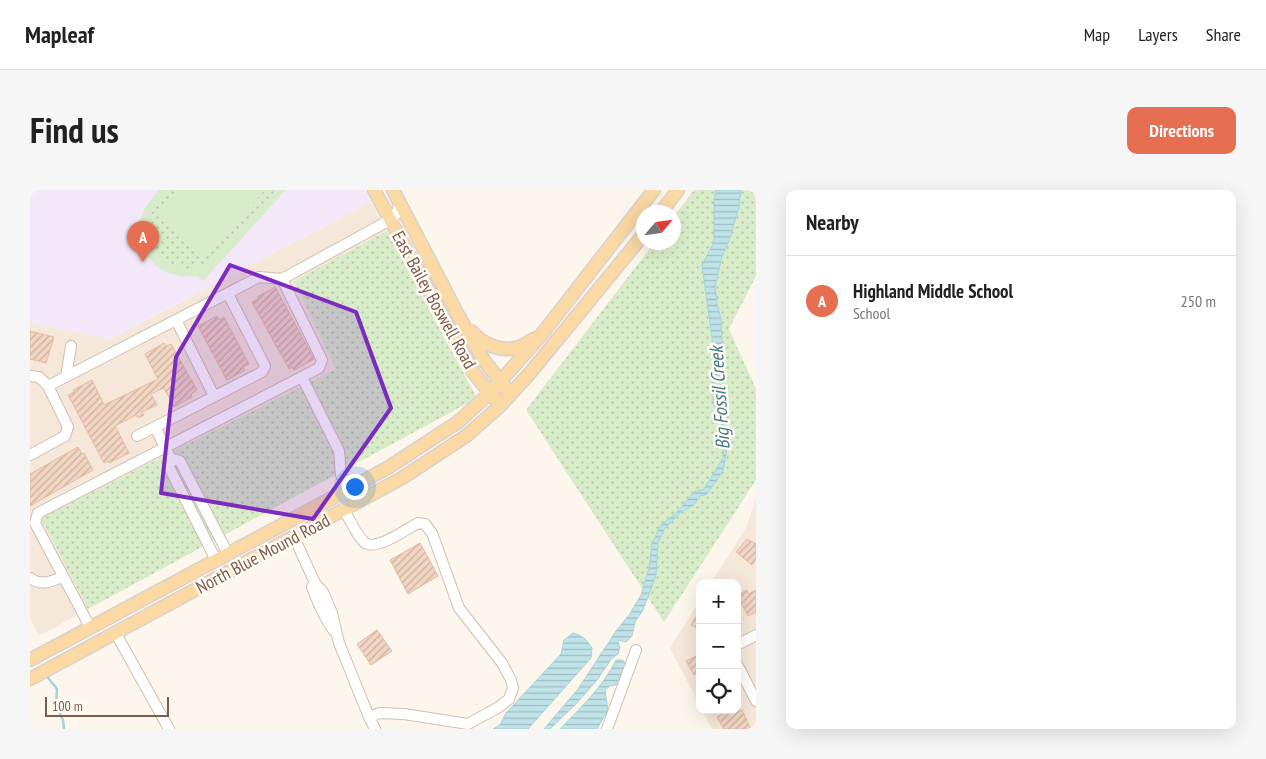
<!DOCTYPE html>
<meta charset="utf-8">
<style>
body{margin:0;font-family:"PT Sans Narrow",sans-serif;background:#f6f6f6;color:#202124}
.controls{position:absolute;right:15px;bottom:15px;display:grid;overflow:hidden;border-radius:10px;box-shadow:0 5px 20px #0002}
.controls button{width:45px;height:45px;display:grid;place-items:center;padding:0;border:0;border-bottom:1px solid #e0e0e0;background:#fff;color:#202124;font:25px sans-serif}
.compass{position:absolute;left:606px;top:15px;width:45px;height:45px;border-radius:50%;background:#fff;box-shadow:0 5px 20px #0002;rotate:62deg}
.scale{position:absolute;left:15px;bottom:12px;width:124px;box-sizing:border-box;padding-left:5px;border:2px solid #7a5c4d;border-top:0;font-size:14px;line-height:18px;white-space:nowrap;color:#7a5c4d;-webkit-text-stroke:4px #fffaf3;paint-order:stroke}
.you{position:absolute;left:324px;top:296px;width:18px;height:18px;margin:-12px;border:4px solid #fff;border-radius:50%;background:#1a73e8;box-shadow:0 0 0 8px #1a73e833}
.badge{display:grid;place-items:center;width:32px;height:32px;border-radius:50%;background:#e76f51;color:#fff;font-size:16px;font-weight:700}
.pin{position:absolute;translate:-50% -41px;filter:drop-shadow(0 1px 2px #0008)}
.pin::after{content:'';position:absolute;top:26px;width:18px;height:15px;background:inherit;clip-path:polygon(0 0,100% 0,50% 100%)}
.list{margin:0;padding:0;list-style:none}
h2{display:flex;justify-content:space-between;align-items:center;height:65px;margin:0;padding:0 20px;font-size:21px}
h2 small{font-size:16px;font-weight:400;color:#757577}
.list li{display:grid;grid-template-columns:32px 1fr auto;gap:15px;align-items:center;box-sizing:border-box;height:90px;padding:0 20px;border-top:1px solid #e0e0e0}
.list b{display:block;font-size:19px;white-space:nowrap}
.list p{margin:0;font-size:16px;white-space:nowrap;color:#757577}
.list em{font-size:16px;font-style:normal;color:#757577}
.icon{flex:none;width:28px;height:28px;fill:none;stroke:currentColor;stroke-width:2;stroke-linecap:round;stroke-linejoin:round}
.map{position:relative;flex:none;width:726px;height:539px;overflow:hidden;border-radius:10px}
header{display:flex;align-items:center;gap:30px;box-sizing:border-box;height:70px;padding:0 25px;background:#fff;border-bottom:1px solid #e0e0e0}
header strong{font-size:24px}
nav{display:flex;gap:28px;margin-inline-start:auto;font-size:18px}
.intro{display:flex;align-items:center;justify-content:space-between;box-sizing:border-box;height:120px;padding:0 30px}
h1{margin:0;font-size:35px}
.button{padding:12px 22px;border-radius:10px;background:#e76f51;color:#fff;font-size:18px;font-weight:700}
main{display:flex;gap:30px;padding:0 30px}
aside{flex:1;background:#fff;border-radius:10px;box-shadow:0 5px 20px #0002}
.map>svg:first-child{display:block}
</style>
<header>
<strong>Mapleaf</strong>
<nav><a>Map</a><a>Layers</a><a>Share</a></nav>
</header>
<div class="intro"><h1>Find us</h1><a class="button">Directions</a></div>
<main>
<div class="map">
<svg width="726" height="539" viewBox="0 0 726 539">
<defs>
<pattern id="green-dots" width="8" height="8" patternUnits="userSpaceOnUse" patternTransform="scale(1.25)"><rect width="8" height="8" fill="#d8ecc9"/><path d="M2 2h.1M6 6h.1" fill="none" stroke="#b4c2a5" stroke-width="1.8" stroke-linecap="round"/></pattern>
<pattern id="water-rules" width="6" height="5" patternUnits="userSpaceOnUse" patternTransform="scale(1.25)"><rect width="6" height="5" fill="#bfe3e8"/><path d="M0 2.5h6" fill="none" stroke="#a0bbbe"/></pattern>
<pattern id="building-hatch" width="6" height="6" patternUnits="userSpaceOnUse" patternTransform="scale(1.25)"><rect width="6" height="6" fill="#f3d5c3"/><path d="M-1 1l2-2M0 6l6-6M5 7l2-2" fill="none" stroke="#cab0a1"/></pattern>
</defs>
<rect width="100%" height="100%" fill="#fdf6ec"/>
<!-- residential -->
<path fill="#f5e8da" d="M 341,12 L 357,41 L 264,91 L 307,179 L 11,328 L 58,419 L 9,446 L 0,428 L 0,132 L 80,149 Z
M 726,309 L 726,539 L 682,539 L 672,520 L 707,520 L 707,393 L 681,393 L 716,338 Z
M 670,410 L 670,516 L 640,458 Z"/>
<!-- education -->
<path fill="#f3e8fa" d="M 0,0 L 335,0 L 341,12 L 79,149 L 0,132 Z"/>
<!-- green -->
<path fill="url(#green-dots)" d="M 140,0 L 246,0 L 180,71 C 148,92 104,63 120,25 C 124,15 133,8 140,0 Z
M 664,0 L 726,0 L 726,86 L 699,139 L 726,199 L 726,290 L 634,432 L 496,220 L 624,53 L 644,52 L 644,26 Z
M 357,41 L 447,208 L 58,419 L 11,328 L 306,179 L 264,91 Z"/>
<!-- pitch -->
<path fill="#d8ecc9" d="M 129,0 L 140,0 C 133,8 124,15 120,25 C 104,63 148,92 180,71 L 246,0 L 256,0 L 173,91 L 167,86 C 132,91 100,63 111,26 C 115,16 122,8 129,0 Z
M 152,0 L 235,0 L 173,68 L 128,26 Z"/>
<!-- water -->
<path fill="url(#water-rules)" stroke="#a5d3da" d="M 686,0 L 711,0 L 709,17 L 699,51 L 692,66 L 685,97 L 687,114 L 691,129 L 692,150 L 688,202 L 692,226 L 697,242 L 697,258 L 693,281 L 677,304 L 670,306 L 664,315 L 651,322 L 634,339 L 628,353 L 626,385 L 613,420 L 605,432 L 602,446 L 596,452 L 589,450 L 588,452 L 590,457 L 588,464 L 582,468 L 567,490 L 547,513 L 520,539 L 514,539 L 548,499 L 586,441 L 599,425 L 611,405 L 619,378 L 622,354 L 630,336 L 648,321 L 664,302 L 674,299 L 693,268 L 694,253 L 692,235 L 687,226 L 683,210 L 685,170 L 672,75 L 684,52 L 684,10 Z
M 543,443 C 552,445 557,450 562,458 L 561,468 L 498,539 L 463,539 L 470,535 L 476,523 L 531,464 L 534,450 Z
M 586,470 L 593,470 L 596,475 L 586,495 L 580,496 L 575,500 L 578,520 L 567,539 L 530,539 C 550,518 573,497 586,470 Z"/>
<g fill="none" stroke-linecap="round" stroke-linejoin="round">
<!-- stream -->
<path stroke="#a5d3da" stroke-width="2.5" d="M 15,484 L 27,499 L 26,516 L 33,530 L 34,539"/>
</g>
<!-- building -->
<path fill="url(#building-hatch)" stroke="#e6bba3" d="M 245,97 L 284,169 L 264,180 L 262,177 L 259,179 L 222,112 L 228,109 L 227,107 Z
M 187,126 L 189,130 L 194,127 L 219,174 L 213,177 L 215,180 L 197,190 L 168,136 Z
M 0,141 L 24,147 L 16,173 L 0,169 Z
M 134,153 L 136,156 L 141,154 L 167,200 L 161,204 L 162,207 L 144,217 L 134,198 L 121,204 L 127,215 L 112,222 L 114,225 L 108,228 L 106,225 L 85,236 L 99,263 L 79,273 L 78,271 L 74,273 L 38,205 L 44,202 L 43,200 L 62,190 L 74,215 L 128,189 L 115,164 Z
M 48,257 L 52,264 L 54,263 L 63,280 L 0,316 L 0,284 Z
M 717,349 L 726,354 L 726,370 L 722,375 L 706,362 Z
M 390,353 L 408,386 L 378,404 L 360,370 Z
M 717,400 L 718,404 L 726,400 L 726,422 L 718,426 L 707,405 Z
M 670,420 L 670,440 L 661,435 Z
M 347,440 L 362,461 L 341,475 L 327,454 Z
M 670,464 L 670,482 L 664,485 L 656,471 Z
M 690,520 L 712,520 L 721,539 L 694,539 L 687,527 L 692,524 Z"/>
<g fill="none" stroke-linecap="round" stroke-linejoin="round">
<defs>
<path id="minor" d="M 146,130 L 184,206
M 0,186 L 9,187 L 18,196
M 36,187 L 41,156
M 272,187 L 309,261 L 311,285 L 319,299
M 107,246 L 125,237
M 0,265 L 35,246 L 38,237 L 18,196 L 229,87 L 252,89
M 141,269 L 150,271 L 198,364
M 264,347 L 285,393 L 293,402 L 302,423 L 309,453 L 339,527 L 350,523 L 374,524 L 438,534 L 469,517 L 479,509 L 483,498 L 481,490 L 472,473 L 429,418 L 402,343 L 395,334 L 388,333 C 377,339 346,361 335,353 C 328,348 319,328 314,320
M 186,370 L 139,277 L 141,269 L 125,237 L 232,182 L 235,176 L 198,104
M 0,388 C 11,396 20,392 32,387
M 285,393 L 282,397 C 288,413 294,428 304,441
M 60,437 L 5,333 L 8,323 L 289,178 L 292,170 L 252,89 L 360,30 L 366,24 L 370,14
M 85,442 L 139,539
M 707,455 L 726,445
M 707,474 L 726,511
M 339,527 L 345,539
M 577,539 L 606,460"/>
<path id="major" d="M 344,0 L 443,182 L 464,208
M 363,0 L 428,125 L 455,172 L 476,198
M 631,22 L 648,0
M 441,141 C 453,154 471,163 489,157 C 494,156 499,152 504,149
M 0,470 L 319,299 L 359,277 L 428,232 L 460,203 L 512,144 L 624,0
M 0,489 L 372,288 L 436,246 L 470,216 L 500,183 L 614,44"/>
</defs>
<!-- minor casing -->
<use href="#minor" stroke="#d1beb0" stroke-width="12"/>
<!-- major casing -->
<use href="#major" stroke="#dad1cd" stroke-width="15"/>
<!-- minor -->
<use href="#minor" stroke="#fff" stroke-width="10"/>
<!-- major -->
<use href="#major" stroke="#fbd9a5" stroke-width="12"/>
</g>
<!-- marked area -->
<path fill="#7b2cbf" fill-opacity="0.2" stroke="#7b2cbf" stroke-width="4" stroke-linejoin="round" d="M 200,75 L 326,122 L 361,218 L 283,329 L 131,303 L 146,167 Z"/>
<g text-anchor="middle" stroke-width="5" stroke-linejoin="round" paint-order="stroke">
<!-- street labels -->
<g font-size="18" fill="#7a5c4d" stroke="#fffaf3">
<text transform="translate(404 110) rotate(61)" y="6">East Bailey Boswell Road</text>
<text transform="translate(233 364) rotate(-28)" y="6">North Blue Mound Road</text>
</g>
<!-- water labels -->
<g font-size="19" font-style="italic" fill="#437c86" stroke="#fffaf3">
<text transform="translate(689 208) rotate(-94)" y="7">Big Fossil Creek</text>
</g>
</g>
</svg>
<div class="controls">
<button>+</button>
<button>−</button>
<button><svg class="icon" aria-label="locate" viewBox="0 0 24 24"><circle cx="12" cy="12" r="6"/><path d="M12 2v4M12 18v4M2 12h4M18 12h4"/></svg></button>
</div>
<svg class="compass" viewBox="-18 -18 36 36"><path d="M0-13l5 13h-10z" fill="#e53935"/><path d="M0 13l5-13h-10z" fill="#757577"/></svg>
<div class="scale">100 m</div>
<div class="you"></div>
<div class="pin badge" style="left:113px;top:72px">A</div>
</div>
<aside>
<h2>Nearby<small></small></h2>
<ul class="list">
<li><span class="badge">A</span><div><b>Highland Middle School</b><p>School</p></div><em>250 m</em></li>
</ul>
</aside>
</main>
